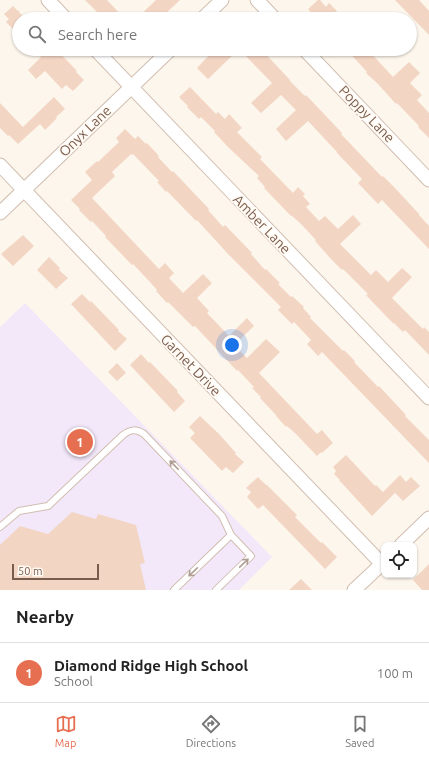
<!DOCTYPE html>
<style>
body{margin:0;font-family:Ubuntu,sans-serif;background:#f2f2f2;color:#222}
.controls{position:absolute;right:12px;bottom:12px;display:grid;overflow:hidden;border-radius:8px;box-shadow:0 1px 3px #0004}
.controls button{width:36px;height:36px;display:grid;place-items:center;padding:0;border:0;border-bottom:1px solid #e0e0e0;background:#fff;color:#222;font:20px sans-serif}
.scale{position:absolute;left:12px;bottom:10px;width:87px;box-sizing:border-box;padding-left:4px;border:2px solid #7a5c4d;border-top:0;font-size:11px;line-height:14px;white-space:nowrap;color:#7a5c4d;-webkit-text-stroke:3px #fffaf3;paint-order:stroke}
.you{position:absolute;left:232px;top:345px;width:14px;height:14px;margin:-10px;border:3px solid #fff;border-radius:50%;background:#1a73e8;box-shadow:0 0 0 6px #1a73e833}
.badge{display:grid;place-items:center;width:26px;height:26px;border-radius:50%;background:#e76f51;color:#fff;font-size:13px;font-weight:700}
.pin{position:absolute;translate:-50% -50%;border:2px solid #fff;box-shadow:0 1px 4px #0006}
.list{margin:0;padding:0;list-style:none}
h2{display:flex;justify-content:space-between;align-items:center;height:52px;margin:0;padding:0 16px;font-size:17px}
h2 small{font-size:13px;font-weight:400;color:#767676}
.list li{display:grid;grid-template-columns:26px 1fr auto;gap:12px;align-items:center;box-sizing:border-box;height:60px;padding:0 16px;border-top:1px solid #e0e0e0}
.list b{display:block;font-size:15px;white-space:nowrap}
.list p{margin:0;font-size:13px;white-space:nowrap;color:#767676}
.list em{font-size:13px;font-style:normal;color:#767676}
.icon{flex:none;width:22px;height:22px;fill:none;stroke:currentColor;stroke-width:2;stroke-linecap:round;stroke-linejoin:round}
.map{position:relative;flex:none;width:429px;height:590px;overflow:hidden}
.search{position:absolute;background:#fff;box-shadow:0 1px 3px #0004;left:12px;right:12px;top:12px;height:44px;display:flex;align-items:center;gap:10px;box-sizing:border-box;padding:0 14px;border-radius:22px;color:#767676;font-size:15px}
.sheet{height:112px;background:#fff}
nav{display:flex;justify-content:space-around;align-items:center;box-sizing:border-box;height:56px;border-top:1px solid #e0e0e0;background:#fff;font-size:11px;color:#767676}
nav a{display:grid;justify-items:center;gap:2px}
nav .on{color:#e76f51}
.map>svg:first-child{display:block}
</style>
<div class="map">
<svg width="429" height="590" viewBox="0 0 429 590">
<rect width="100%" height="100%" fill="#fdf6ec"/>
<!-- education -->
<path fill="#f3e8fa" d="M 25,303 L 272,557 L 239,590 L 0,590 L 0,327 Z"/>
<!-- building -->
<path fill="#f3d5c3" d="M 85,0 L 107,0 L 125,19 L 104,19 Z
M 156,0 L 180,0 L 164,15 L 163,14 L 158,19 L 136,19 Z
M 318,0 L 320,0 L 326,7 L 329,3 L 337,11 L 334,14 L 339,19 L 317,19 L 308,9 Z
M 395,0 L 419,0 L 429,11 L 429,35 Z
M 13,6 L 18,11 L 19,10 L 19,12 L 25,19 L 19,19 L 19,35 L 6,22 L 9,19 L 4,14 Z
M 33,49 L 56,49 L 77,71 L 76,72 L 84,80 L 73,91 L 66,85 L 62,89 L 45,71 L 36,79 L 28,70 L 41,57 Z
M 215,49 L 261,49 L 290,80 L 290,81 L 305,96 L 306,95 L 342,133 L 341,134 L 382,177 L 383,176 L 395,188 L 419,214 L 419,215 L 429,226 L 429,249 L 382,200 L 378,204 L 358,183 L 362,179 L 337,153 L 337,152 L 308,121 L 286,141 L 276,129 L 296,110 L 281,95 L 261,113 L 251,103 L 272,83 L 239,49 L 208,79 L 197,68 Z
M 346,49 L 367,49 L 393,77 L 409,62 L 420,73 L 410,83 L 422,95 L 417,100 L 429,113 L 429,138 L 418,127 L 419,126 L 397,103 L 396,104 L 378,84 L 366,73 L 367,72 Z
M 190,87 L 216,114 L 218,112 L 225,119 L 229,114 L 242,128 L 237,132 L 262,157 L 260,159 L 293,193 L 298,187 L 305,194 L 303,196 L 310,204 L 306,207 L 319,221 L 325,216 L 338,229 L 353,215 L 361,224 L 340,244 L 371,275 L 376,270 L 388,282 L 402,268 L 412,277 L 392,298 L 423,329 L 424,327 L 429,332 L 429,355 L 405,330 L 403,332 L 394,323 L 394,324 L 383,313 L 366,295 L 368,294 L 343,269 L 342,270 L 331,259 L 315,241 L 316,240 L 301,224 L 291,215 L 291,216 L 264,188 L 265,187 L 257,178 L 259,176 L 228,147 L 214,132 L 215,131 L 201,117 L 199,119 L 187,107 L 188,106 L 179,97 Z
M 54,97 L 65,109 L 56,117 L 57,118 L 45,130 L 40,124 L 18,144 L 9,135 L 8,136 L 0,128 L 0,103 L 23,127 Z
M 125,129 L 135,139 L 138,136 L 146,144 L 147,143 L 159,156 L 158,157 L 172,172 L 173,171 L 209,209 L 208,210 L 223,227 L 225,225 L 252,253 L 251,254 L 265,270 L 266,269 L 280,283 L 278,284 L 291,297 L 292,296 L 304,307 L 303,308 L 311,317 L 310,318 L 343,351 L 344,350 L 355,361 L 354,362 L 378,387 L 379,386 L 406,415 L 405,416 L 429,440 L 429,463 L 322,352 L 318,356 L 307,344 L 311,340 L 294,322 L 292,324 L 278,310 L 281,307 L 228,254 L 197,220 L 196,221 L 167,191 L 166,192 L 157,182 L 159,181 L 133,154 L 132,155 L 131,154 L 112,172 L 115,176 L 92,198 L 159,269 L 165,263 L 174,273 L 169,278 L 183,293 L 203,274 L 212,283 L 197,298 L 209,311 L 207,313 L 229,336 L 247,318 L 254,326 L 234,345 L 247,358 L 266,339 L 280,352 L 259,373 L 317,434 L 322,430 L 333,443 L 322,453 L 321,452 L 317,456 L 296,434 L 287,426 L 286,427 L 276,416 L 276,415 L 260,398 L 261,397 L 252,388 L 254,387 L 238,370 L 237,371 L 195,326 L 193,327 L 168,302 L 167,303 L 156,291 L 157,290 L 149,281 L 133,264 L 132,265 L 105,237 L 106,236 L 92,221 L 91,222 L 79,210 L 80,209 L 71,200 L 92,180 L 85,172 L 97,161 L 98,162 L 119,142 L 116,138 Z
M 23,235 L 34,246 L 13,266 L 1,254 Z
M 49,257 L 60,268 L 59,270 L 68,278 L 56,289 L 37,270 Z
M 82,294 L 90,302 L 91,301 L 119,330 L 118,331 L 127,339 L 115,351 L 71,304 Z
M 141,354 L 149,363 L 150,362 L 178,391 L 177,392 L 185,401 L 174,412 L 130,365 Z
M 117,363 L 126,373 L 117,381 L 108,372 Z
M 200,416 L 219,434 L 236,453 L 235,454 L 244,462 L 233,473 L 226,467 L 222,471 L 190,438 L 195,433 L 189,427 Z
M 346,455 L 375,486 L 376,485 L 383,492 L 400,475 L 406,482 L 411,477 L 420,486 L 403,501 L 395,493 L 372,516 L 339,480 L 340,480 L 334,474 L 336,471 L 333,467 Z
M 258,477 L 266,485 L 267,485 L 297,515 L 295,517 L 321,543 L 322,542 L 337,557 L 325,569 L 263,505 L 258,509 L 247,497 L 251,492 L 246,488 Z
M 72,512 L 96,519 L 98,514 L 136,525 L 145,563 L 140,564 L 146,590 L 0,590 L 0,545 L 20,526 L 48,534 Z
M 429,564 L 429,590 L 422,590 L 413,580 Z
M 301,579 L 312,590 L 289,590 Z"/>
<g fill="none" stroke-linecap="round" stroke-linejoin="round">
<defs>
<path id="service" d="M 0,527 L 19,511 L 48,506 L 123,435 C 131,429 136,429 144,434 L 222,516 L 231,535 L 251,556 L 216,590
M 174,590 L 231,535"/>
<path id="minor" d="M 48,0 L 66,19
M 257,0 L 275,19
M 202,19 L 222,0
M 95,49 L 429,398
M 304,49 L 429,180
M 0,165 L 382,564
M 0,213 L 171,49
M 401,545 L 429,518
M 354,590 L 384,562"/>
</defs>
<!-- service casing -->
<use href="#service" stroke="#d1beb0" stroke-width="8"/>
<!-- minor casing -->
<use href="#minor" stroke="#d1beb0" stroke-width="15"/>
<!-- service -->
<use href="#service" stroke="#fff" stroke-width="6"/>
<!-- minor -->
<use href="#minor" stroke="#fff" stroke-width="13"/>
</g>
<!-- one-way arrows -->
<defs><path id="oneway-shaft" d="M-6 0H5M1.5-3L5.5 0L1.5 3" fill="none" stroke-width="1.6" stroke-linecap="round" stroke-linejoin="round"/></defs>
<g stroke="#af9d94">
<use href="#oneway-shaft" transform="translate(174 465) rotate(-134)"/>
<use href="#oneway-shaft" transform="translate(244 563) rotate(-44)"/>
<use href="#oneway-shaft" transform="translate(193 572) rotate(136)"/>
</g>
<g text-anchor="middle" stroke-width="3.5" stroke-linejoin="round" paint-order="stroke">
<!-- street labels -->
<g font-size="14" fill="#7a5c4d" stroke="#fffaf3">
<text transform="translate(367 114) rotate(46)" y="5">Poppy Lane</text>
<text transform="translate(85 131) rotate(-44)" y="5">Onyx Lane</text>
<text transform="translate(262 224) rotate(46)" y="5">Amber Lane</text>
<text transform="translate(191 365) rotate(46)" y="5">Garnet Drive</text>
</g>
</g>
</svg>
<div class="controls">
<button><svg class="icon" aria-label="locate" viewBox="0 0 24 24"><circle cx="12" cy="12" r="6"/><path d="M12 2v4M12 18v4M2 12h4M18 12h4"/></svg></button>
</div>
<div class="scale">50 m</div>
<div class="you"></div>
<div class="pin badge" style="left:80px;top:442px">1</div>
<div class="search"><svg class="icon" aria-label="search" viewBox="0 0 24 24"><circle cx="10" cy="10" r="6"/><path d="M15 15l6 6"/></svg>Search here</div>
</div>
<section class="sheet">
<h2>Nearby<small></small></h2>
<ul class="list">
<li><span class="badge">1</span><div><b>Diamond Ridge High School</b><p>School</p></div><em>100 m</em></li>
</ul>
</section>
<nav>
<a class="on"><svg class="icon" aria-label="map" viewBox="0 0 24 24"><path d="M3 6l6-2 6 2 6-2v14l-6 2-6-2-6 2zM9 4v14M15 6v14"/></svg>Map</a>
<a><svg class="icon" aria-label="directions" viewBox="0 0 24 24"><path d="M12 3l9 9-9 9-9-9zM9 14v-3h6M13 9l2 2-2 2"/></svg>Directions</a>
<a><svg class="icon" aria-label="saved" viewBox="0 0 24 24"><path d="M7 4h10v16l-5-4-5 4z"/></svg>Saved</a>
</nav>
